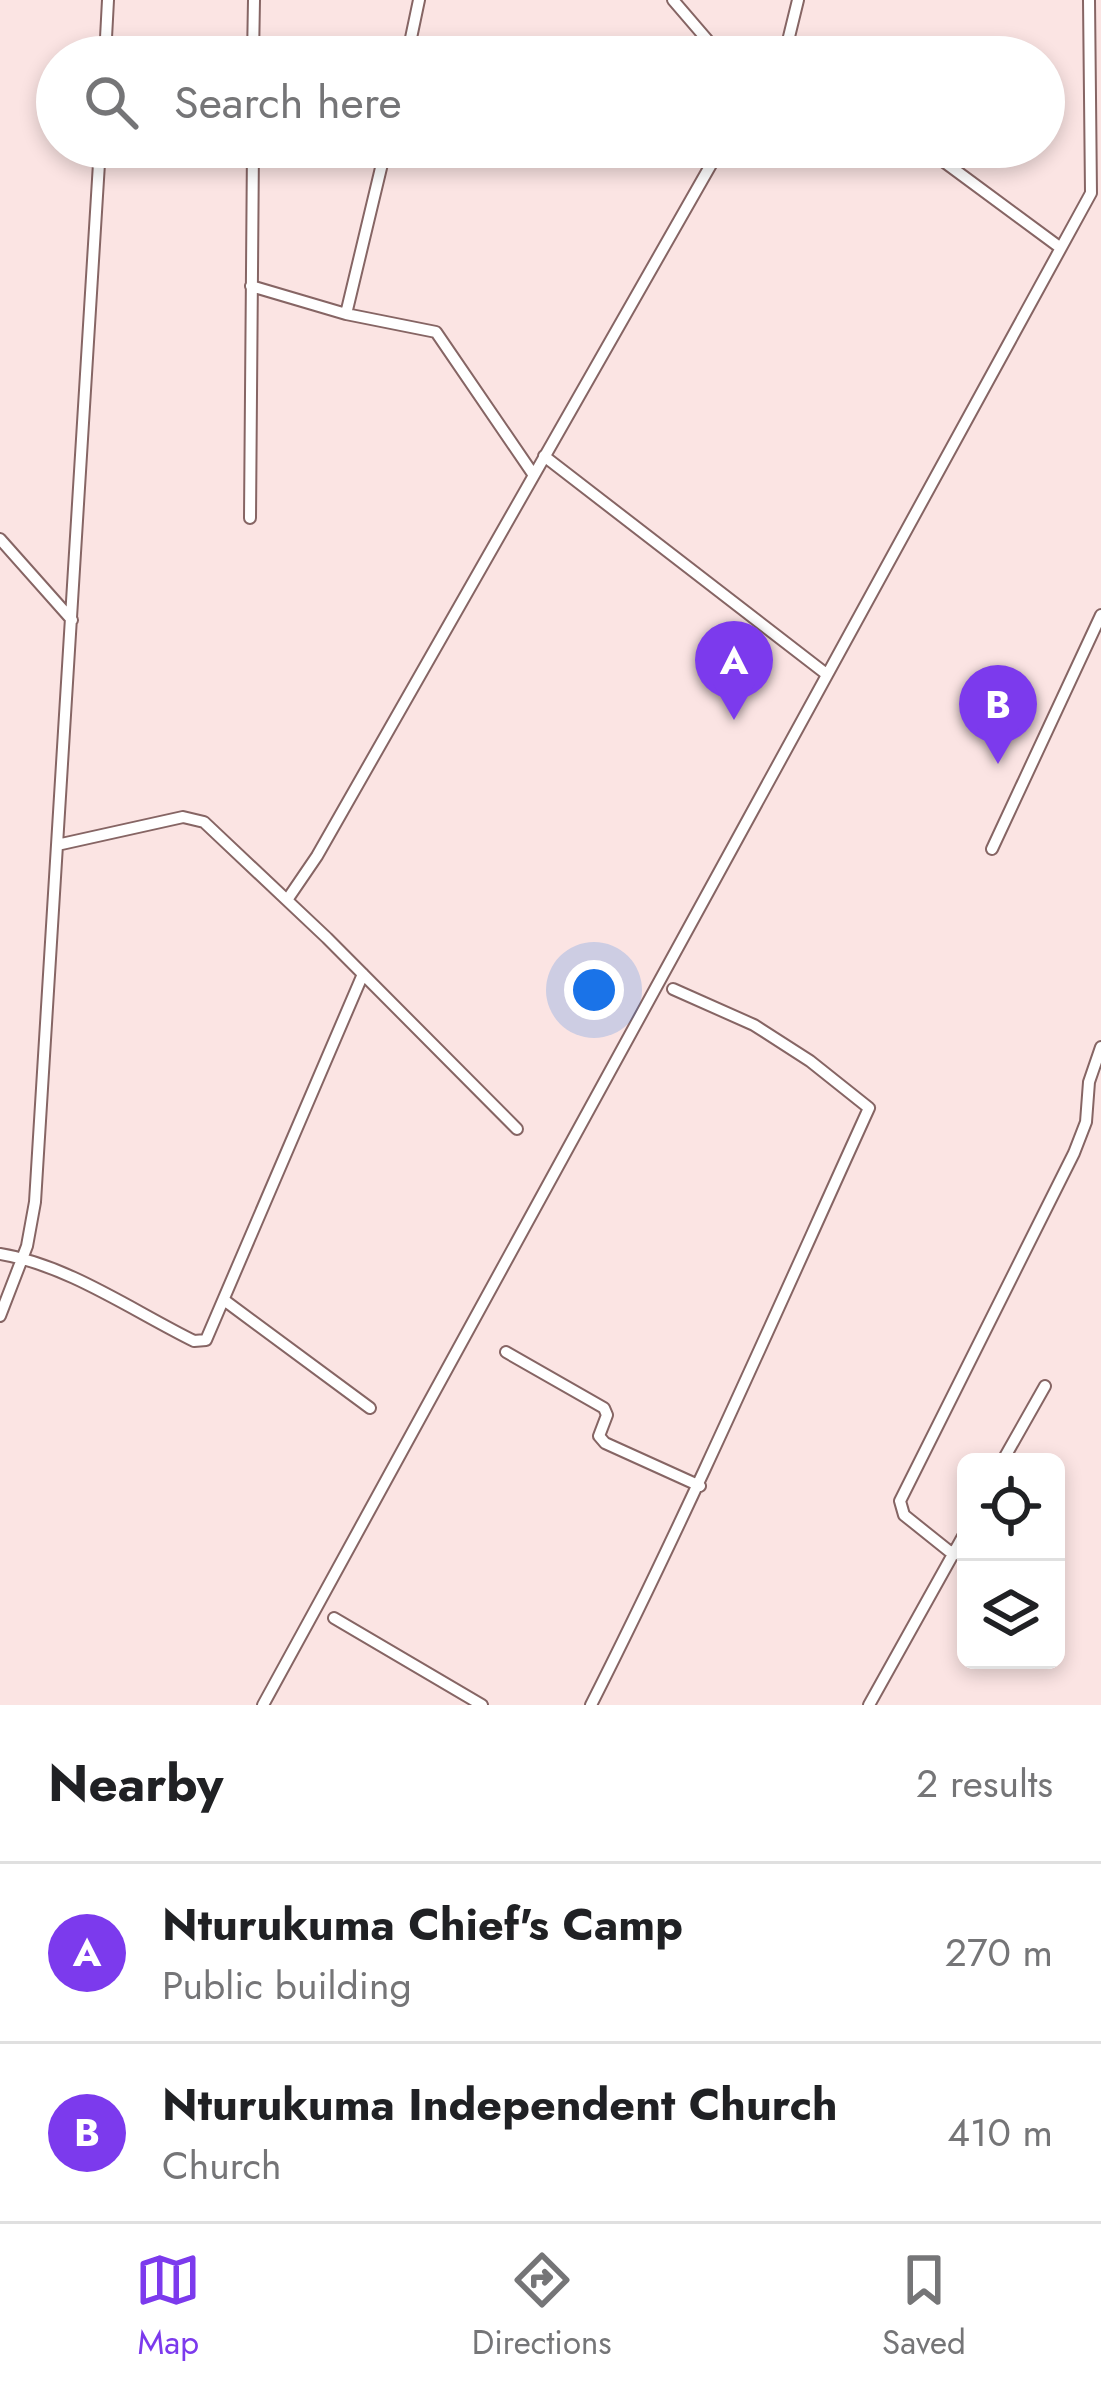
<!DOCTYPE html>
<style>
body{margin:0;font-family:Jost,sans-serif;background:#f6f6f6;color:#202124}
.controls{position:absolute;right:36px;bottom:36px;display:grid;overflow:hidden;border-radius:18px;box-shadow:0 6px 18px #0003}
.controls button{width:108px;height:108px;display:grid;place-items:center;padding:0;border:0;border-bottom:3px solid #e0e0e0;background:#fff;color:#202124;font:60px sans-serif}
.you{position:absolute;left:594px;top:990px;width:42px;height:42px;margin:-30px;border:9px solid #fff;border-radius:50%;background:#1a73e8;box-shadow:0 0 0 18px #1a73e833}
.badge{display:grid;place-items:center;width:78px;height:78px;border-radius:50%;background:#7c3aed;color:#fff;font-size:39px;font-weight:700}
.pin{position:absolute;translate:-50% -99px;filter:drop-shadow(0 3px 6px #0008)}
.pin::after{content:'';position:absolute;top:63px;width:42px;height:36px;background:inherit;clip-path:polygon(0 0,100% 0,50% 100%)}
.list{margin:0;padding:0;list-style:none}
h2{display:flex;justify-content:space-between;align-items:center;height:156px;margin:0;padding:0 48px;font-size:51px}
h2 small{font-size:39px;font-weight:400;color:#757577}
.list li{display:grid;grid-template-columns:78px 1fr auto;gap:36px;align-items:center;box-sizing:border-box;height:180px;padding:0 48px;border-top:3px solid #e0e0e0}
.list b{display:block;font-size:45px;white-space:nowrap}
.list p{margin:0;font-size:39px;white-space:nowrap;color:#757577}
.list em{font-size:39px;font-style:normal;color:#757577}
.icon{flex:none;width:66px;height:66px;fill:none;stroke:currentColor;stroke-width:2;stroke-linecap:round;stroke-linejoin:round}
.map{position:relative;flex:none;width:1101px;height:1705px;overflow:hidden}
.search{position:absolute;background:#fff;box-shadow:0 6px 18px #0003;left:36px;right:36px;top:36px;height:132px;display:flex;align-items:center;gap:30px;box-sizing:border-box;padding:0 42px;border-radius:66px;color:#757577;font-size:45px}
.sheet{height:516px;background:#fff}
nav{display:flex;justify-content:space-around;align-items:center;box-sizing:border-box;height:168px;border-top:3px solid #e0e0e0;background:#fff;font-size:33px;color:#757577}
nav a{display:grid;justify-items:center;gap:6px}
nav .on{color:#7c3aed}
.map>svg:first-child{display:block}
</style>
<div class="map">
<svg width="1101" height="1705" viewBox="0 0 1101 1705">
<rect width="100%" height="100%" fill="#fbe4e3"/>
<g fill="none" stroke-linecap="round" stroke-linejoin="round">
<defs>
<path id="minor" d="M 673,0 L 722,57
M 787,45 L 803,57
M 105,57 L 108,0
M 253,57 L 254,0
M 407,57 L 419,0
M 778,57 L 787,45 L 798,0
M 924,147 L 1058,246
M 251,286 L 346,314 L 436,332 L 533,474
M 346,314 L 386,147
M 544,456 L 825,673
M 250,518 L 253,147
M 0,539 L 72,620
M 57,845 L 183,817 L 204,822 L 327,938 L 517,1129
M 992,849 L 1101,615
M 287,900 L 317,856 L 721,147
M 0,1254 C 68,1265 133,1311 194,1341 L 206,1340 L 363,974
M 224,1300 L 370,1408
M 0,1316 L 27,1246 L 35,1202 L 100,147
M 506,1352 L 604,1408 L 607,1415 L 599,1436 L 605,1443 L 700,1486
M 1002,1462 L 1045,1386
M 954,1555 L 904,1515 L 900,1501 L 1074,1153 L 1086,1122 L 1089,1082 L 1101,1047
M 334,1618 L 482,1705
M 263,1705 L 1091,193 L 1089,0
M 591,1705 C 690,1509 778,1308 869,1108 L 810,1061 L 754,1025 L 673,989
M 869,1705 L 966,1531"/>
</defs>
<!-- minor casing -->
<use href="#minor" stroke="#866564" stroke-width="14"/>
<!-- minor -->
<use href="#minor" stroke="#fff" stroke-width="10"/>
</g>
</svg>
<div class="controls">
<button><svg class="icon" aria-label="locate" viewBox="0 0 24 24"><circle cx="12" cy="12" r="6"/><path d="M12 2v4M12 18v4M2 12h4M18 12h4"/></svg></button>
<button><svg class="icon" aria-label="layers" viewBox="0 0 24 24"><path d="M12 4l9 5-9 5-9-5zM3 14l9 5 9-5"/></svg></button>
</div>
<div class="you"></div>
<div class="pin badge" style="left:734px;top:720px">A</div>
<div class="pin badge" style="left:998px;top:764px">B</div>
<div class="search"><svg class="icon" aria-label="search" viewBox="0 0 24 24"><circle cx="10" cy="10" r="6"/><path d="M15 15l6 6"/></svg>Search here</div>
</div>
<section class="sheet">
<h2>Nearby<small>2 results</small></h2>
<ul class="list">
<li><span class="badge">A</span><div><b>Nturukuma Chief's Camp</b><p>Public building</p></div><em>270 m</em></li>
<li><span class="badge">B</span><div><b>Nturukuma Independent Church</b><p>Church</p></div><em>410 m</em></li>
</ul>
</section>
<nav>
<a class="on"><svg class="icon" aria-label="map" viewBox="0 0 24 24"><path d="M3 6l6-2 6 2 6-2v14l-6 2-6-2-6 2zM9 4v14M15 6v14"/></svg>Map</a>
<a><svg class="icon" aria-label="directions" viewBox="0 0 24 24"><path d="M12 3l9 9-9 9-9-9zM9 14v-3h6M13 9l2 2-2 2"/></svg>Directions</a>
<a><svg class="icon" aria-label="saved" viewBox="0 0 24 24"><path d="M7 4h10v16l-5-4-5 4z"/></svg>Saved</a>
</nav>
